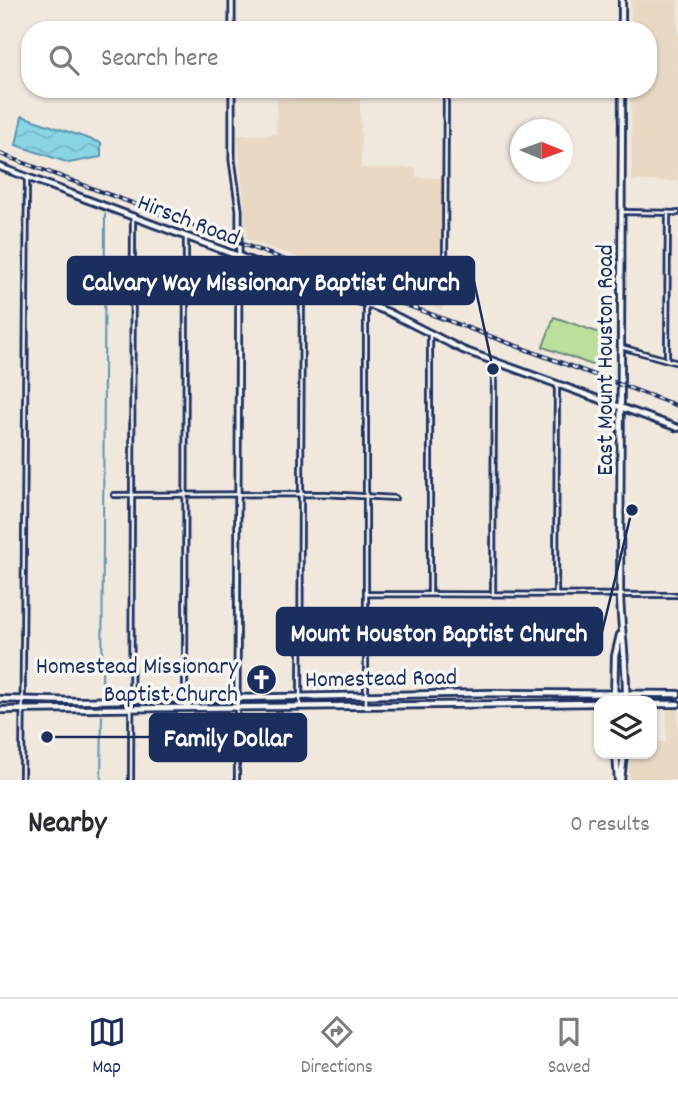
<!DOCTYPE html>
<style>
body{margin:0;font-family:Dekko,sans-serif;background:#f2f2f3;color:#2b2b33}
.controls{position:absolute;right:21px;bottom:21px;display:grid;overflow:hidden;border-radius:14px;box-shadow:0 2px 5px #0004}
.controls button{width:63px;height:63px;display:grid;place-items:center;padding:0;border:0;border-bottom:2px solid #e1e1e2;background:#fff;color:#2b2b33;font:35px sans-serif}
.compass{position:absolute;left:510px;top:119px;width:63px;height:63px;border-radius:50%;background:#fff;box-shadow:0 2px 5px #0004;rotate:91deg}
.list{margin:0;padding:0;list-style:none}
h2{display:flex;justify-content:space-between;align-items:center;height:91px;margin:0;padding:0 28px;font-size:30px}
h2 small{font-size:23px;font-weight:400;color:#7c7c81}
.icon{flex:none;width:38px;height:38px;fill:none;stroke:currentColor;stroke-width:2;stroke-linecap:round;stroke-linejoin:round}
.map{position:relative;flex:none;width:678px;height:780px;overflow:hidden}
.search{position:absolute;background:#fff;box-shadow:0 2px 5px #0004;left:21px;right:21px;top:21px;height:77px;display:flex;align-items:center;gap:18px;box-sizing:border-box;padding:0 24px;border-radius:28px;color:#7c7c81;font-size:26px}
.sheet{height:217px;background:#fff}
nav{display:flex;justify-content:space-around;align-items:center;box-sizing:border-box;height:98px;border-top:2px solid #e1e1e2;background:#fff;font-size:19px;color:#7c7c81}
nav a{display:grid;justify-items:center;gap:4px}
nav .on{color:#1b2f5e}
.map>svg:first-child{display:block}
</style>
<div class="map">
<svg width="678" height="780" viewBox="0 0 678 780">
<defs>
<pattern id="water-waves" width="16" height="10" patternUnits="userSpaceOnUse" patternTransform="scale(1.75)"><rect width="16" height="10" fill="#88d5e6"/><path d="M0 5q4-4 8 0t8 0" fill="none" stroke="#75b7c8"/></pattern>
</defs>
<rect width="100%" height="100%" fill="#f0e8dd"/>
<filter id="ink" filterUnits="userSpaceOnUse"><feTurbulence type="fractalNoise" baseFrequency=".0143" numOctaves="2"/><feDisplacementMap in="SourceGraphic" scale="14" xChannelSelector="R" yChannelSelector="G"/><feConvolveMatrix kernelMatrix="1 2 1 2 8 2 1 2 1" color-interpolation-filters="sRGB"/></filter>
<g filter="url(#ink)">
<!-- built -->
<path fill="#e8d8c4" d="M 631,0 L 678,0 L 678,181 L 632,181 L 631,89 L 648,89 L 648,30 L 631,30 Z
M 277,99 L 360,99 L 361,168 L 416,168 L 416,177 L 442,178 L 442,310 L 247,239 L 238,135 L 276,134 Z
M 667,709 L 678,709 L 678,780 L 629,780 L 629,754 L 652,754 L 652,742 L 666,742 Z"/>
<!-- park -->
<path fill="#bce09b" stroke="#6c887c" stroke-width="2" d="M 554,317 L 606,335 L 595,366 L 543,347 Z"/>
<!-- water -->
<path fill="url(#water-waves)" stroke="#5c93b0" stroke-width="2" d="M 22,116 L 101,143 L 101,157 L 69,163 L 16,145 Z"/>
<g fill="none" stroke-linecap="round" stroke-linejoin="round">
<!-- stream -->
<path stroke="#5c93b0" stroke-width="2" d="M 102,697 L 105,214
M 101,780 L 102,716"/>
<defs>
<path id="minor" d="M 622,212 L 678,213
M 445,260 L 446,89
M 366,304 L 366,705
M 430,333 L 430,594
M 621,347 L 678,363
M 667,359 L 668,213
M 114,495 L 325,494 L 395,498
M 366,594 L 678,595
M 493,594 L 494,361
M 556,595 L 557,384
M 185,706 L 186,237
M 300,706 L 302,279
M 237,707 L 237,780
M 22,780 L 27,177
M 131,780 L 133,216"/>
<path id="tertiary" d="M 232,0 L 232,30
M 232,89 L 232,160 L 239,210 L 239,243 L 237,707"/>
<path id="secondary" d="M 622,30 L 622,0
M 622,89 L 620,595 C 621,631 627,665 626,701
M 0,167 L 388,312 L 463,350 L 678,428
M 0,699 L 79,701 L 491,693 L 678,694
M 614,701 L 615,656 L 620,635
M 652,704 L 678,704
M 0,710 L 599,703
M 616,754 L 618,780
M 621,780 L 624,754"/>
</defs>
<!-- minor casing -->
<use href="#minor" stroke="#1b2f5e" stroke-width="8"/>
<!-- tertiary casing -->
<use href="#tertiary" stroke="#1b2f5e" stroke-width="9"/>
<!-- secondary casing -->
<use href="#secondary" stroke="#1b2f5e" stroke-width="10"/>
<!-- minor -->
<use href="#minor" stroke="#f6f6f2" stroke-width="2.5"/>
<!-- tertiary -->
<use href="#tertiary" stroke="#f6f6f2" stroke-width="3.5"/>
<!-- secondary -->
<use href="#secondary" stroke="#f6f6f2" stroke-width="4.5"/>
<defs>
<path id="rail" d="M 0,154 L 678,406"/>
</defs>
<!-- rail casing -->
<use href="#rail" stroke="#1b2f5e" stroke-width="4.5"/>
<!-- rail -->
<use href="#rail" stroke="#f6f6f2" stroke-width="2" stroke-dasharray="5" stroke-linecap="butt"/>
</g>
</g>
<!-- icons -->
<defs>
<symbol id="church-disc" viewBox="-11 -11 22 22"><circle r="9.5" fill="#1b2f5e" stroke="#f6f6f2"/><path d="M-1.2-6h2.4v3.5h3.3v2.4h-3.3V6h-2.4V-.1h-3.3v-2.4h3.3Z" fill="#fff"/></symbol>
</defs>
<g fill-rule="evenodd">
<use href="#church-disc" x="244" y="662" width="35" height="35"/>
</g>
<g text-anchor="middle" stroke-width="7" stroke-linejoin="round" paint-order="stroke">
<!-- street labels -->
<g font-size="24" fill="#1b2f5e" stroke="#f6f6f2">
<text transform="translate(189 219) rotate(21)" y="8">Hirsch Road</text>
<text transform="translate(604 360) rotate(-90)" y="8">East Mount Houston Road</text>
<text transform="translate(381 677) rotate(-1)" y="8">Homestead Road</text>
</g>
<!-- poi labels -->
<g font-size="24" fill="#1b2f5e" stroke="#f6f6f2" text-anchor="end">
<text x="238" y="673">Homestead Missionary<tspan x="238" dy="28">Baptist Church</tspan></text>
</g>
</g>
<!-- callouts -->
<path fill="none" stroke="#1b2f5e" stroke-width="2.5" d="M493 369L474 281M632 510L602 632M47 737L150 737"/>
<g fill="#1b2f5e" stroke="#f6f6f2" stroke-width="2.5">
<circle cx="493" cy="369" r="7"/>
<circle cx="632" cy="510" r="7"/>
<circle cx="47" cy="737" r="7"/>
</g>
<g fill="#1b2f5e" stroke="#1b2f5e" stroke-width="2.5">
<rect x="68" y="257" width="406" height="47" rx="7"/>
<rect x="277" y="608" width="325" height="47" rx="7"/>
<rect x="150" y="714" width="156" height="47" rx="7"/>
</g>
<g font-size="26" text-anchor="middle" font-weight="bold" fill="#fff">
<text x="271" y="290">Calvary Way Missionary Baptist Church</text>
<text x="439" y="641">Mount Houston Baptist Church</text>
<text x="228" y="746">Family Dollar</text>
</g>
</svg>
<div class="controls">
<button><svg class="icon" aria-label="layers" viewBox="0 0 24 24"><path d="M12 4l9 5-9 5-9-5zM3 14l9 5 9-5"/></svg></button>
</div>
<svg class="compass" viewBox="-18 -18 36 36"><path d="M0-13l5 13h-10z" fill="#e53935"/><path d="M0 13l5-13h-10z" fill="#7c7c81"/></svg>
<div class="search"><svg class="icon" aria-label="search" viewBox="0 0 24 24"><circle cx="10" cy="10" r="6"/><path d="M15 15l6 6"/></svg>Search here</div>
</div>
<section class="sheet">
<h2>Nearby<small>0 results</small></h2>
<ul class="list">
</ul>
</section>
<nav>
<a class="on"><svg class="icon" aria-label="map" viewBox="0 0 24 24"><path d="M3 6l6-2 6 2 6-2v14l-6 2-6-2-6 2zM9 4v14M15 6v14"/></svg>Map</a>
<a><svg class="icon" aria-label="directions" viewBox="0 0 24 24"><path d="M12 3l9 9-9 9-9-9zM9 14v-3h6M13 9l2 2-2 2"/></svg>Directions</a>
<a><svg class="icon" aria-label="saved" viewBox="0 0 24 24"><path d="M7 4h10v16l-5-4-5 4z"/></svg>Saved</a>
</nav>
